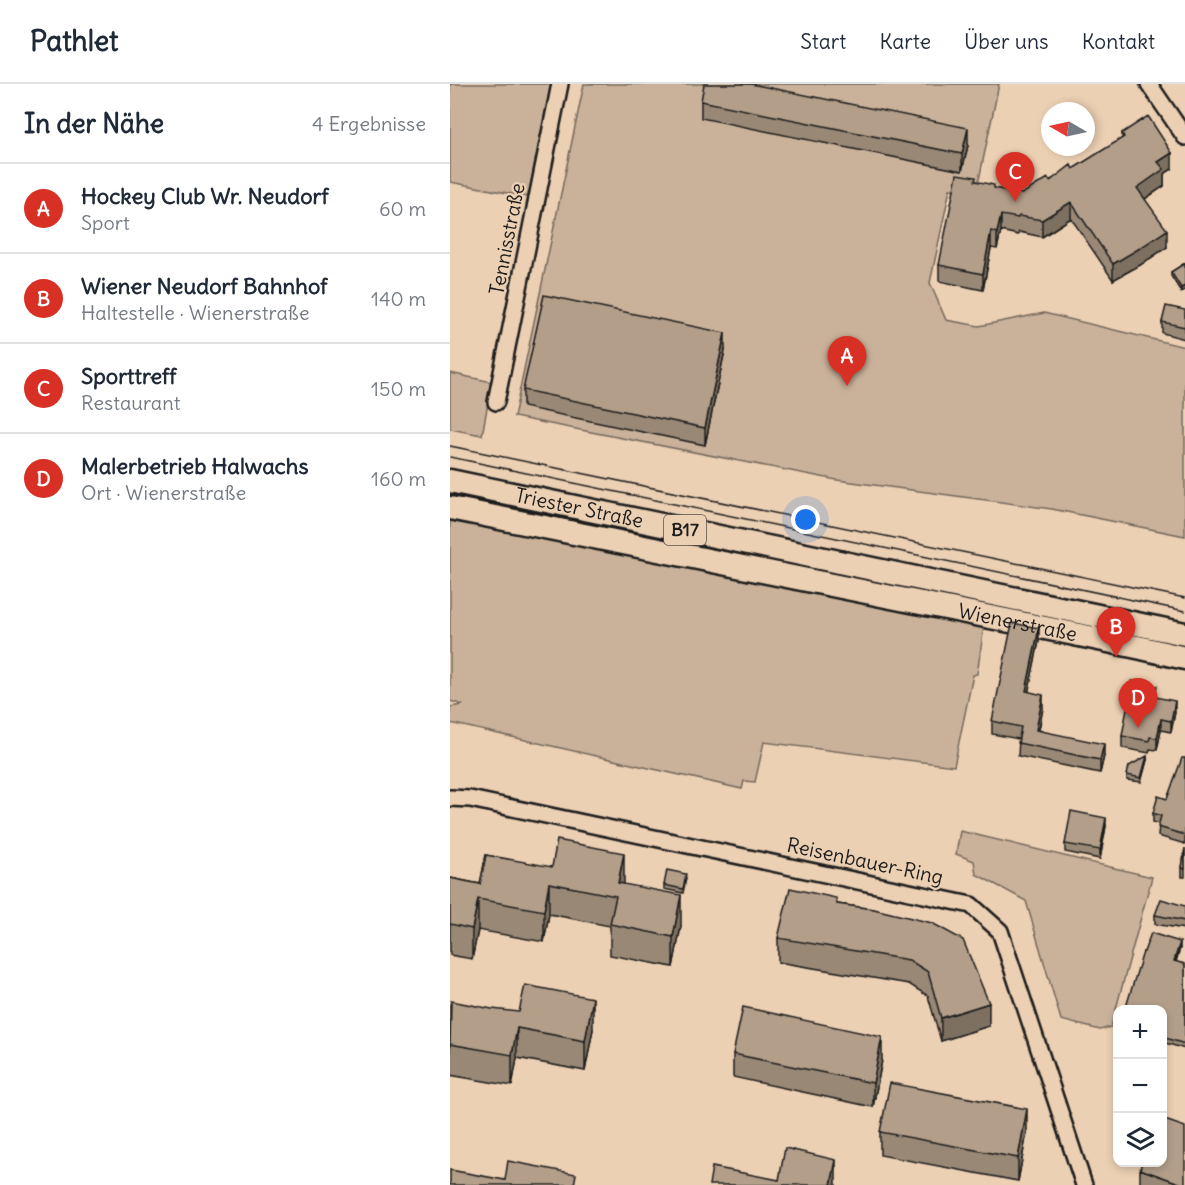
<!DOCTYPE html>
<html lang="de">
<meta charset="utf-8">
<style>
body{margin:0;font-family:Delius,sans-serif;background:#f6f6f7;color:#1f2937}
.controls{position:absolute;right:18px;bottom:18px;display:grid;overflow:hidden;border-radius:12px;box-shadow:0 3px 9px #0003}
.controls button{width:54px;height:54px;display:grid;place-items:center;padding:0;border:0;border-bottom:2px solid #e0e1e3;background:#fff;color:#1f2937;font:30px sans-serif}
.compass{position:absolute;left:591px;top:18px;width:54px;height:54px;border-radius:50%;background:#fff;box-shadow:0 3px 9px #0003;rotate:279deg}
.you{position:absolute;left:356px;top:436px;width:21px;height:21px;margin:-15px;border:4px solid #fff;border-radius:50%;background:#1a73e8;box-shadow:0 0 0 9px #1a73e833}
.badge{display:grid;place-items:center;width:39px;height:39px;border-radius:50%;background:#d93025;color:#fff;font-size:20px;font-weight:700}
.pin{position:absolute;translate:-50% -50px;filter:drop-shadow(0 2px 3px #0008)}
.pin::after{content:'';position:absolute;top:32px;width:21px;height:18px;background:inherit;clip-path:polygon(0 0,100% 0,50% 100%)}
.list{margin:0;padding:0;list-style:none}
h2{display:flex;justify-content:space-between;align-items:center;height:78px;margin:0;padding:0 24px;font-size:26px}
h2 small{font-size:20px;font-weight:400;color:#747a83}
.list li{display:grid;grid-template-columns:39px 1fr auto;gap:18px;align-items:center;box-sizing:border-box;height:90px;padding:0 24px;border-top:2px solid #e0e1e3}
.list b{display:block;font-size:22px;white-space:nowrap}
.list p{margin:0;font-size:20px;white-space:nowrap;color:#747a83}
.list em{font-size:20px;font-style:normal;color:#747a83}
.icon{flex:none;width:33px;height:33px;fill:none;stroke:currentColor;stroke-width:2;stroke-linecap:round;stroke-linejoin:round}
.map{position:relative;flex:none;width:735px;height:1101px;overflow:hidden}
header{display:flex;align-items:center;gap:36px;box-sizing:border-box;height:84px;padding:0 30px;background:#fff;border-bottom:2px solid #e0e1e3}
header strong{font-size:28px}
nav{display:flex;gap:33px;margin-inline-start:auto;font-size:21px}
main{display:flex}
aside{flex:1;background:#fff}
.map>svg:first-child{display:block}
</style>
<header>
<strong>Pathlet</strong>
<nav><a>Start</a><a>Karte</a><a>Über uns</a><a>Kontakt</a></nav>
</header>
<main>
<aside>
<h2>In der Nähe<small>4 Ergebnisse</small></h2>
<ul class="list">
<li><span class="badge">A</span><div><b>Hockey Club Wr. Neudorf</b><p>Sport</p></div><em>60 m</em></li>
<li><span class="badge">B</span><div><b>Wiener Neudorf Bahnhof</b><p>Haltestelle · Wienerstraße</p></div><em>140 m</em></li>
<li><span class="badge">C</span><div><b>Sporttreff</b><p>Restaurant</p></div><em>150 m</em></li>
<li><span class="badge">D</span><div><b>Malerbetrieb Halwachs</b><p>Ort · Wienerstraße</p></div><em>160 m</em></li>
</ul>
</aside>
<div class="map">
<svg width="735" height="1101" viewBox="0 0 735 1101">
<rect width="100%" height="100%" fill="#ecd0b3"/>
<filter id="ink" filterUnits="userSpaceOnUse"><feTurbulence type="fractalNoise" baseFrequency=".0167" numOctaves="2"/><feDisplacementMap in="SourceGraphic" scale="12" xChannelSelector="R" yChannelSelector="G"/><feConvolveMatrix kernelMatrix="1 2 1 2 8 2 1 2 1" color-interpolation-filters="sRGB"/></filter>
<g filter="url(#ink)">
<!-- green -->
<path fill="#cab29a" stroke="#73675b" stroke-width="1.5" d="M 0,0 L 101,0 L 78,113 L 0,98 Z
M 134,0 L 549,0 L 526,110 L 500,105 L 480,199 L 496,236 L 529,242 L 594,229 L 735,263 L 735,452 L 602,425 L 387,396 L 64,333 Z
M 0,289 L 42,298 L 32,351 L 0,345 Z
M 0,436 L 534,543 L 527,590 L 523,591 L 504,682 L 314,658 L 305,698 L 294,697 L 292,705 L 0,639 L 0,623 L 13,621 L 0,617 Z
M 510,747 L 702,793 L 661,943 L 650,946 L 611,936 L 576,817 L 526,790 L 524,777 L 506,770 Z"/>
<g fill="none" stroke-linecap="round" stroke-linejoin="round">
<defs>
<path id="street" d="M 699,0 L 735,53
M 46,318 L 110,0
M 0,714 L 20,715 L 521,821 L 550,847 L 634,1101"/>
<g id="primary">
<path id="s1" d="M 0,397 L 735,550"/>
<path id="s2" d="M 0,424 L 610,547 L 692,564 L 735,574"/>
</g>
</defs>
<!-- street casing -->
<use href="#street" stroke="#1c1c1c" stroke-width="20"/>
<!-- primary casing -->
<use href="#primary" stroke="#1c1c1c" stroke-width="27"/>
<!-- street -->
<use href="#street" stroke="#ecd0b3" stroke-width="15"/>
<!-- primary -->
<use href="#primary" stroke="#ecd0b3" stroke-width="22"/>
<!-- tram -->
<path stroke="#1c1c1c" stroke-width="1.5" d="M 0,362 L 735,514
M 0,373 L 735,527"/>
</g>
<!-- wall -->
<path fill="#998876" stroke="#1c1c1c" stroke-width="1.5" d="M 251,17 L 518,61 L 512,87 L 251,34 Z
M 672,49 L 722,85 L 714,90 L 714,102 L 695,115 L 717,163 L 690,181 L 663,196 L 621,134 L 592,153 L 569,148 L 568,151 L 551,147 L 547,165 L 541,164 L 533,206 L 489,197 L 489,181 L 526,97 L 544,104 L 572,110 L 623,85 L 672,55 Z
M 735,179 L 731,208 L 721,192 L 721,188 Z
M 735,229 L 735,255 L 712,249 L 712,238 Z
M 275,266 L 255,361 L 73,323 L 73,306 Z
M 589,557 L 578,608 L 593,624 L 589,646 L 654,672 L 650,689 L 568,672 L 569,655 L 542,650 L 542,637 Z
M 707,613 L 725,628 L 721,648 L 711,646 L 707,666 L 700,665 L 699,669 L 672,664 L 672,652 Z
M 735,674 L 735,760 L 708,752 L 709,740 L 703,738 L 703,729 L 717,715 Z
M 697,676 L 691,698 L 677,696 L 677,691 Z
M 656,742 L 650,775 L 615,768 L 615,760 Z
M 735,764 L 735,793 L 732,793 L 732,784 Z
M 36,771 L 174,800 L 231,842 L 223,883 L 160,871 L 160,842 L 99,830 L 94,858 L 28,846 L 22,875 L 0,871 L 0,794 L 30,800 Z
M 236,794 L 233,809 L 214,805 L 214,801 Z
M 387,820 L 424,825 L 539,942 L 491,957 L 478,912 L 459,900 L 328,878 L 328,854 Z
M 735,822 L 735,845 L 705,840 L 705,831 Z
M 730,864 L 726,878 L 735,880 L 735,965 L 712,958 L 712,926 L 693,868 Z
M 0,920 L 143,945 L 135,987 L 67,974 L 62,1002 L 0,991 Z
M 283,970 L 432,976 L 423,1023 L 283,993 Z
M 430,1048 L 577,1048 L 568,1097 L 430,1071 Z
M 690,1085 L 735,1101 L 690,1101 Z"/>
<!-- shaded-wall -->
<path fill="#7d6f60" stroke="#1c1c1c" stroke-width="1.5" d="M 518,44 L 518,61 L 512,87 L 512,70 Z
M 722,69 L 722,85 L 714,90 L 714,102 L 687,120 L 687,104 L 708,78 Z
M 621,118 L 621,134 L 592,153 L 592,136 Z
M 551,131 L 551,147 L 547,165 L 547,149 Z
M 717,146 L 717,163 L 690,181 L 663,196 L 663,180 Z
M 541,147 L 541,164 L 533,206 L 533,190 Z
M 735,202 L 735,206 L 731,208 L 731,204 Z
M 275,249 L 275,266 L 255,361 L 255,344 Z
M 589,544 L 589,557 L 576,620 L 576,607 Z
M 593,611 L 593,624 L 586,659 L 586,646 Z
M 725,617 L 725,628 L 721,648 L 721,637 Z
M 711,635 L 711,646 L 707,666 L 707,654 Z
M 654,660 L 654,672 L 650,689 L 650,676 Z
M 697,672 L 697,676 L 691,698 L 691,694 Z
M 656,734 L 656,742 L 650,775 L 650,766 Z
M 174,769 L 174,800 L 168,799 Z
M 99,799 L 99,830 L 94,858 L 94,827 Z
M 231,811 L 231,842 L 223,883 L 223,853 Z
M 28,815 L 28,846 L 22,875 L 22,845 Z
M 730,858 L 730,864 L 724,882 L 724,877 Z
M 143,914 L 143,945 L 135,987 L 135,957 Z
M 539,919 L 539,942 L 491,957 L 491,934 Z
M 67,944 L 67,974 L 62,1002 L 62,971 Z
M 432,953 L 432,976 L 423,1023 L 423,999 Z
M 577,1025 L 577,1048 L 568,1097 L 568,1074 Z
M 386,1076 L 386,1101 L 381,1101 Z"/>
<!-- building -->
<path fill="#b29e89" stroke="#1c1c1c" stroke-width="1.5" d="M 254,0 L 301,0 L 518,44 L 512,70 L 251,17 Z
M 698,32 L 722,69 L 708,78 L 714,85 L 687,104 L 717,146 L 690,164 L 663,180 L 621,118 L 592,136 L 569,132 L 568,134 L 551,131 L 547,149 L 541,147 L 533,190 L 489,181 L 507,90 L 526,93 L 525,97 L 544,101 L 544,104 L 572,110 L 598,94 L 600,97 L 621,81 L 623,85 L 674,53 L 672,49 Z
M 735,179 L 735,202 L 731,204 L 721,188 Z
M 94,211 L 275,249 L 255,344 L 73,306 Z
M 716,222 L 735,226 L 735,243 L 712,238 Z
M 562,539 L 589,544 L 576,607 L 593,611 L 586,646 L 654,660 L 650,676 L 568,659 L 571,643 L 542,637 Z
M 682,597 L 707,602 L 705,613 L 725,617 L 721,637 L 711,635 L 707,654 L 700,653 L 699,657 L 672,652 Z
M 697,672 L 691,694 L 677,691 L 679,682 Z
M 732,674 L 735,674 L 735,751 L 708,743 L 711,732 L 703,729 L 708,712 L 717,715 Z
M 621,727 L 656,734 L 650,766 L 615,760 Z
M 107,756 L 174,769 L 168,799 L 231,811 L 223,853 L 160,840 L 166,812 L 99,799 L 94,827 L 28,815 L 22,845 L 0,840 L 0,794 L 30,800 L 36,771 L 102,783 Z
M 735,764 L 735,785 L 732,784 Z
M 217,786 L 236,790 L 233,805 L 214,801 Z
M 340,804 L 386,814 L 387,820 L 424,825 L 482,839 L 513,856 L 539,919 L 491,934 L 478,888 L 459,876 L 328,854 Z
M 711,815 L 735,822 L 735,837 L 705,831 Z
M 701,849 L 730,858 L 724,877 L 735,880 L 735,960 L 712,953 L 712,926 L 675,926 L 693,868 L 694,868 Z
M 75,901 L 143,914 L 135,957 L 67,944 L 62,971 L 0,960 L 1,917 L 42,925 L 69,928 Z
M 293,923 L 432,953 L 423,999 L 283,970 Z
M 440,999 L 577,1025 L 568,1074 L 430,1048 Z
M 712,1035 L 735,1043 L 735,1101 L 690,1085 L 692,1078 L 712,1078 Z
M 335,1064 L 386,1076 L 381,1101 L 259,1101 L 262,1083 L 329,1096 Z
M 58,1077 L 126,1090 L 124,1101 L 0,1101 L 0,1086 L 55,1096 Z"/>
</g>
<g text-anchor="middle" stroke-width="4.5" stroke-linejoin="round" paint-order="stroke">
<!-- shield labels -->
<rect fill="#ecd0b3" stroke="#5a5249" stroke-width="1.5" x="214" y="431" width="42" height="30" rx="4.5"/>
<g font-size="18" font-weight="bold" fill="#1c1c1c">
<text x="235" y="452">B17</text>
</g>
<!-- street labels -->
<g font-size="20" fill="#1c1c1c" stroke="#ecd0b3">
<text transform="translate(57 155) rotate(-79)" y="7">Tennisstraße</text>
<text dy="7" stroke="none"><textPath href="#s1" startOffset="132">Triester Straße</textPath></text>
<text dy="7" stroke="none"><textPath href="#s2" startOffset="579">Wienerstraße</textPath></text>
<text transform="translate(415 777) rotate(12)" y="7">Reisenbauer-Ring</text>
</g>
</g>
</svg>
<div class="controls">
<button>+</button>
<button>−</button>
<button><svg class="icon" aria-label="layers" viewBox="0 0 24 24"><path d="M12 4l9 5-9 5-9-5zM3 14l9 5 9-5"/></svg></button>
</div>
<svg class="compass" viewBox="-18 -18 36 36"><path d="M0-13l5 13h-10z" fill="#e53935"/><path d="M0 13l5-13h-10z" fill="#747a83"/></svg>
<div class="you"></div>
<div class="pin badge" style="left:397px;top:302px">A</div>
<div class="pin badge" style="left:666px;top:573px">B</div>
<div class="pin badge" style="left:565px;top:118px">C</div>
<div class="pin badge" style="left:688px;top:644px">D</div>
</div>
</main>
